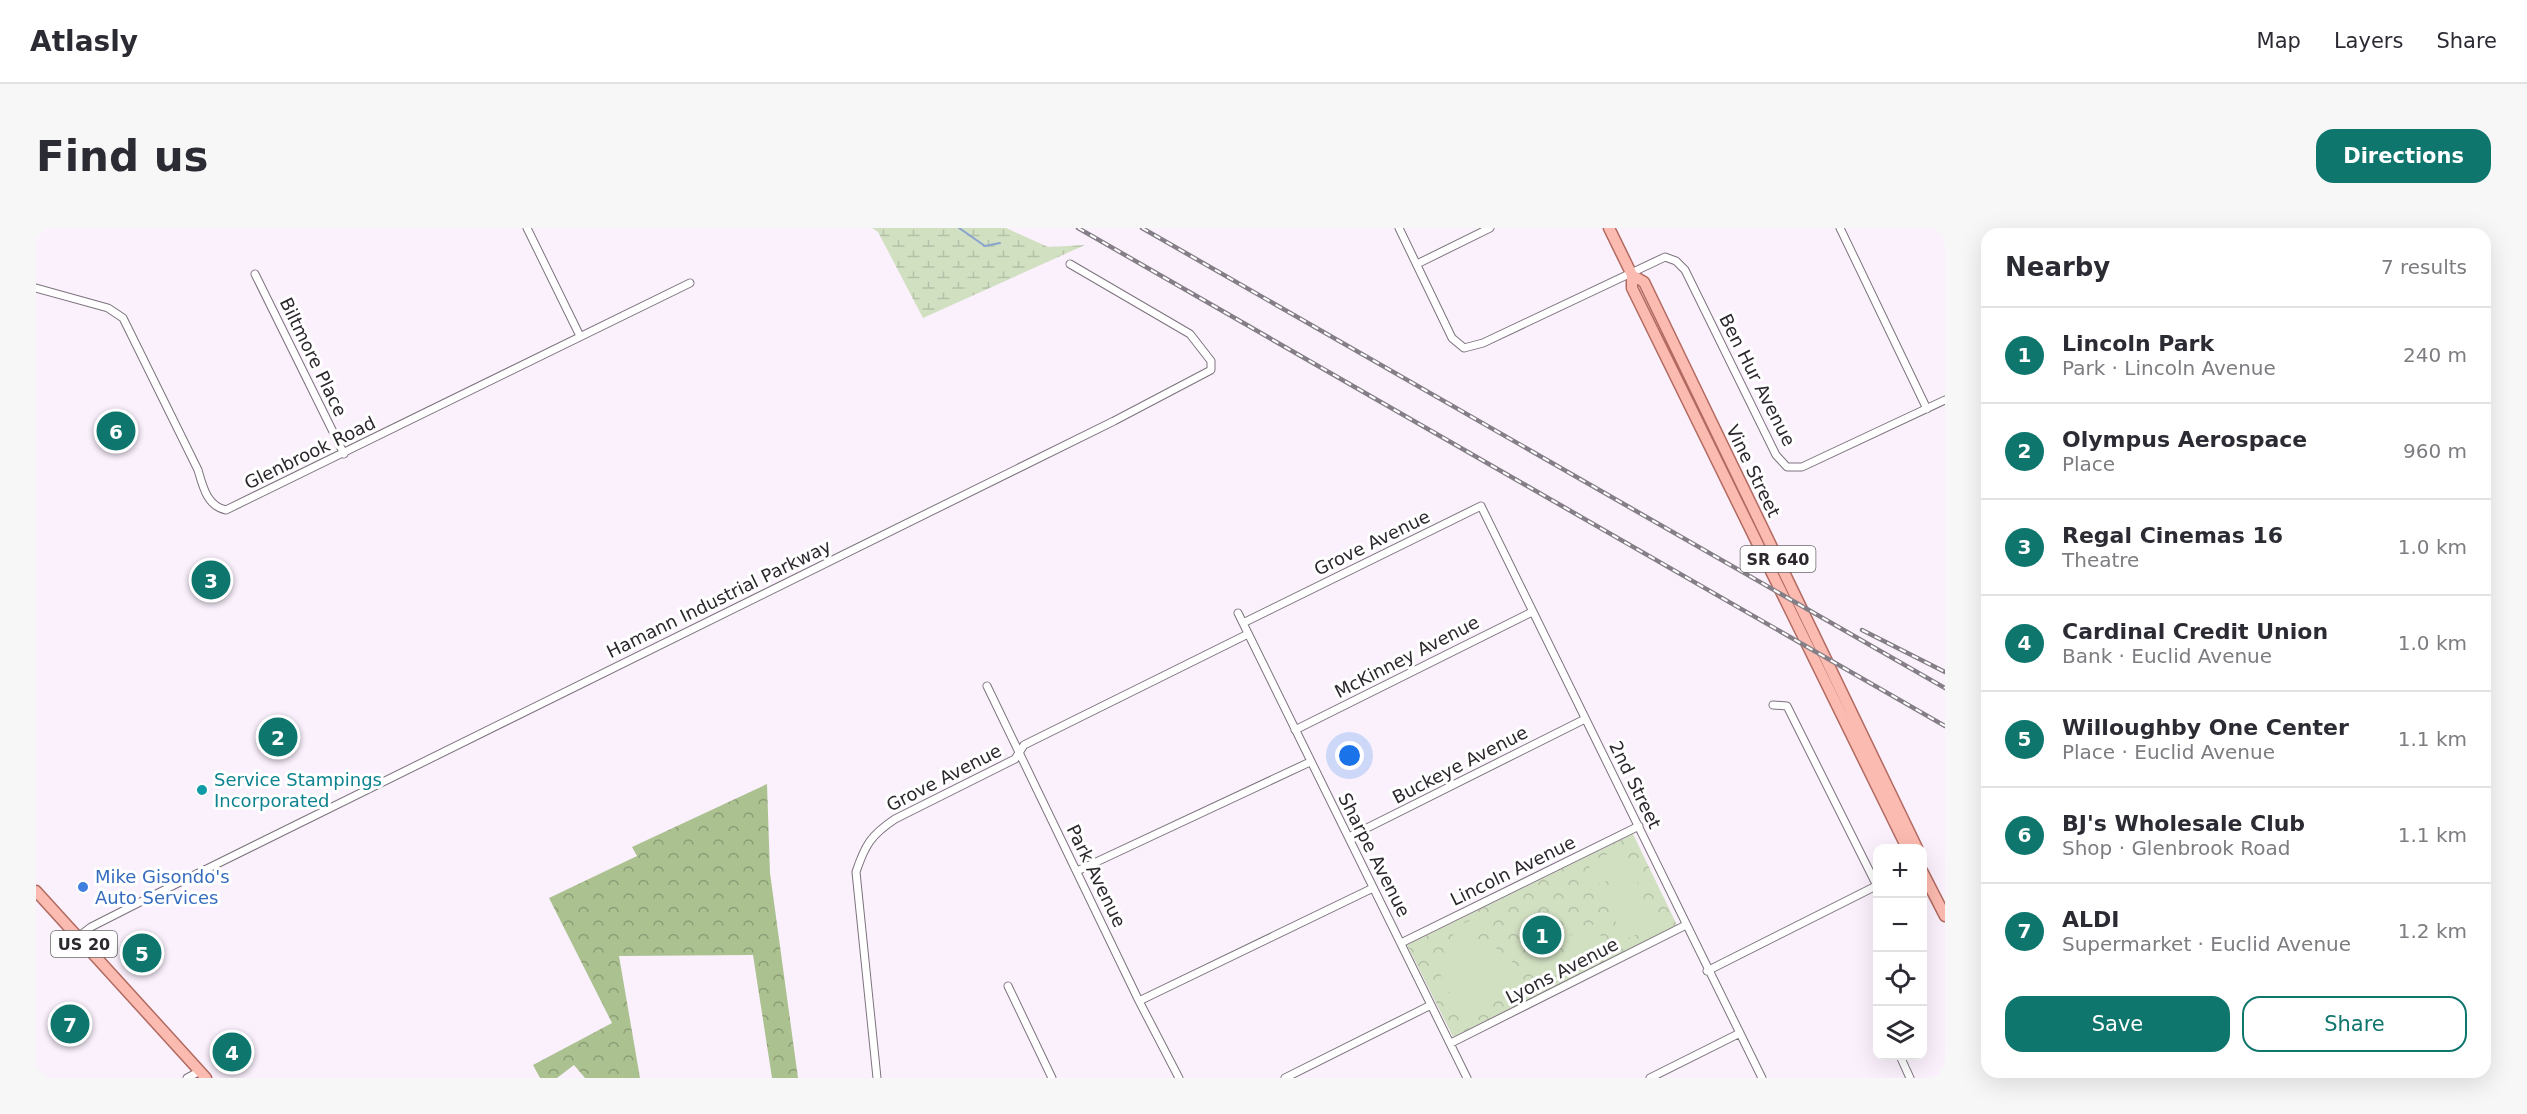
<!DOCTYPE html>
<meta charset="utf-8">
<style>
body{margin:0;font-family:"DejaVu Sans",sans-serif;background:#f7f7f7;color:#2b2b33}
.controls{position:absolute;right:18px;bottom:18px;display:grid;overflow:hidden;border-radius:12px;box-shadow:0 6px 24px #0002}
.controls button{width:54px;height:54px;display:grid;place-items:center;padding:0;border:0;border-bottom:2px solid #e1e1e2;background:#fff;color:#2b2b33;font:30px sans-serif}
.you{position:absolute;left:1314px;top:528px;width:21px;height:21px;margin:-15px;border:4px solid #fff;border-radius:50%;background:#1a73e8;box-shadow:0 0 0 9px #1a73e833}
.badge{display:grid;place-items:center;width:39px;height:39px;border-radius:50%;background:#0f766e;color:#fff;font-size:20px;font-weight:700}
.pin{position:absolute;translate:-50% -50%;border:3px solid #fff;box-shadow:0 2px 6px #0006}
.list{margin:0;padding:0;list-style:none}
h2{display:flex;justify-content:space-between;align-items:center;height:78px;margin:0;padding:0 24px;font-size:26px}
h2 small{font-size:20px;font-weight:400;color:#7c7c81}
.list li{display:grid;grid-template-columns:39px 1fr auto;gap:18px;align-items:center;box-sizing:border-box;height:96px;padding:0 24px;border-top:2px solid #e1e1e2}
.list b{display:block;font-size:22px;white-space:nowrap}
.list p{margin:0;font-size:20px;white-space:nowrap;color:#7c7c81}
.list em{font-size:20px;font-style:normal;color:#7c7c81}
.actions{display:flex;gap:12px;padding:18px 24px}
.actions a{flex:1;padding:14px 0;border:2px solid #0f766e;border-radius:18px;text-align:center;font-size:21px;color:#0f766e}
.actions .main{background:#0f766e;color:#fff}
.icon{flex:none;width:33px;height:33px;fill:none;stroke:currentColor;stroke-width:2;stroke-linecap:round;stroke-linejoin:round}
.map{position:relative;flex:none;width:1909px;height:850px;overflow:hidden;border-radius:18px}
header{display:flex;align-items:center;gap:36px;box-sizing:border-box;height:84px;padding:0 30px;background:#fff;border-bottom:2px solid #e1e1e2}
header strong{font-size:28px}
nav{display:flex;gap:33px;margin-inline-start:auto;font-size:21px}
.intro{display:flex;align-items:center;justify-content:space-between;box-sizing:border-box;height:144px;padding:0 36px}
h1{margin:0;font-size:42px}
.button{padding:15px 27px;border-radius:18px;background:#0f766e;color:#fff;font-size:21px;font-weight:700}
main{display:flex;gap:36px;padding:0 36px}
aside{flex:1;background:#fff;border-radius:18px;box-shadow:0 6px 24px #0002}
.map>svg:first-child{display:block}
</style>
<header>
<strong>Atlasly</strong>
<nav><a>Map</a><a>Layers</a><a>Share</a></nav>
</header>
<div class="intro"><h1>Find us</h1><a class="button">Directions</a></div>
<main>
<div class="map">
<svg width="1909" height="850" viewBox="0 0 1909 850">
<defs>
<pattern id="forest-crowns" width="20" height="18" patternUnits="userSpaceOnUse" patternTransform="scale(1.5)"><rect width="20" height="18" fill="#abc190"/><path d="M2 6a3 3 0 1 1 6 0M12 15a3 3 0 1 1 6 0" fill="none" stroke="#8b9d76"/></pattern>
<pattern id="wetland-marsh" width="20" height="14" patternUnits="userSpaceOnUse" patternTransform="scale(1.5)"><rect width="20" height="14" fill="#d2e0c2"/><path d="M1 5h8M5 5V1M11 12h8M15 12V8" fill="none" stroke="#b4c0a7"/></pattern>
<pattern id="park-crowns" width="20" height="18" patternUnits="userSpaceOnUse" patternTransform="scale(1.5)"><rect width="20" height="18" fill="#d2e0c2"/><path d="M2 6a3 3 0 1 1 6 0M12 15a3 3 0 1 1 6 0" fill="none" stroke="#b4c0a7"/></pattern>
</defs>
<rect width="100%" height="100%" fill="#fbf1fd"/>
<!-- forest -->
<path fill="url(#forest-crowns)" d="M 731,556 L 734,645 L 762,850 L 736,850 L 717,727 L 583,728 L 604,850 L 549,850 L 538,837 L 521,850 L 504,850 L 497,837 L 576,795 L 513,670 L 601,628 L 596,619 Z"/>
<!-- wetland -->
<path fill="url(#wetland-marsh)" d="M 836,0 L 970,0 L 1012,19 L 1049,17 L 887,90 L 842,4 Z"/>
<!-- park -->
<path fill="url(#park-crowns)" d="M 1597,606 L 1641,697 L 1417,809 L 1371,717 Z"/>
<!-- garden -->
<path fill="#d2e0c2" d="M 1586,619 L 1595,641 L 1562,657 L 1552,636 Z
M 1598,647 L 1608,668 L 1576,683 L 1566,662 Z
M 1610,672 L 1621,696 L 1589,712 L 1577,688 Z
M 1508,686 L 1534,740 L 1507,753 L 1481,699 Z
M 1441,689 L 1447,700 L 1420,713 L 1415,702 Z
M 1559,696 L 1571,721 L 1543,734 L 1531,709 Z
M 1450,713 L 1475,731 L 1488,758 L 1426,790 L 1398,734 L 1422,721 Z"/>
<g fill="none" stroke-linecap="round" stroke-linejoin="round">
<!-- stream -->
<path stroke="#88a4cf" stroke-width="2" d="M 923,0 L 949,18 L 964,15"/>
<defs>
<path id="minor" d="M 491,0 L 544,108
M 1363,0 L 1416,110 L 1428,120 L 1447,115 L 1629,29 L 1640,33 L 1649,42 L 1740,227 L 1751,239 L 1766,239 L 1909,172
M 1804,0 L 1891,181
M 1381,36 L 1454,0
M 219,46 L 308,226
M 0,60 L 72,80 L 87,90 L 162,242 C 167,259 171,278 190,282 L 654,55
M 1202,385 L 1431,850
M 1207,395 L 1445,278 L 1726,850
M 951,458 L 1103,773 L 1143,850
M 1737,477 L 1751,478 L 1841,658
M 1259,502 L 1496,384
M 1313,609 L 1549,491
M 1041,643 L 1274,534
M 42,709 L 55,699 L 120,666 L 1078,193 L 1175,142 L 1175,133 L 1154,106 L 1034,36
M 1365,715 L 1603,598
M 1671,743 L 1842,657
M 972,758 L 1016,850
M 1103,773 L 1337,660
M 1415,815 L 1650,697
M 1864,828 L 1874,850
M 151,850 L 164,843
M 841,850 L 820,644 C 829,617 835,607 859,591 L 979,531 L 988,517 L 1212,406
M 1249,850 L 1395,777
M 1614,850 L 1704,805"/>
<path id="primary" d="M 1573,0 L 1596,47 L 1596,60 L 1871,620
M 1596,47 L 1608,54 L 1881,620
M 1886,643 L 1909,688
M 0,663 L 170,850"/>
</defs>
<!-- minor casing -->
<use href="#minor" stroke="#7c737d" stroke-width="9"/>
<!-- primary casing -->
<use href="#primary" stroke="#b26a60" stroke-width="13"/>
<!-- minor -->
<use href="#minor" stroke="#fff" stroke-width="7"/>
<!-- primary -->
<use href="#primary" stroke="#fcbbb0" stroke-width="10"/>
<defs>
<path id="rail" d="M 1042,0 L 1909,498
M 1106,0 L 1909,460
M 1826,402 L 1909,444"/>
</defs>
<!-- rail casing -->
<use href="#rail" stroke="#847e86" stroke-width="4.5"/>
<!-- rail -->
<use href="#rail" stroke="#fff" stroke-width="2" stroke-dasharray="7" stroke-linecap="butt"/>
</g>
<!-- markers -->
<circle fill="#0f9aa8" stroke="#fff" stroke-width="2" cx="166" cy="562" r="6"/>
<circle fill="#3f7fe0" stroke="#fff" stroke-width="2" cx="47" cy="659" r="6"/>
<g text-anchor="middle" stroke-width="6" stroke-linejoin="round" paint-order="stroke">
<!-- shield labels -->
<g fill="#fff" stroke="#6b686c" stroke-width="1.5">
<rect x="1704.5" y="318" width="75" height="26" rx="4.5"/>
<rect x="15" y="703" width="66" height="26" rx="4.5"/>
</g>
<g font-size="16" font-weight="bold" fill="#2c282d">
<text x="1742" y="337">SR 640</text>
<text x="48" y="722">US 20</text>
</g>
<!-- street labels -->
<g font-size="18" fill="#2c282d" stroke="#fff">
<text transform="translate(277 129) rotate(64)" y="6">Biltmore Place</text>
<text transform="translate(1721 152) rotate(63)" y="6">Ben Hur Avenue</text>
<text transform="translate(274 225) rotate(-26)" y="6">Glenbrook Road</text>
<text transform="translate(1717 243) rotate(64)" y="6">Vine Street</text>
<text transform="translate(1336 315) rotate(-26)" y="6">Grove Avenue</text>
<text transform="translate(683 371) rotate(-26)" y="6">Hamann Industrial Parkway</text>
<text transform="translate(1371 429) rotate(-27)" y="6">McKinney Avenue</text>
<text transform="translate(1424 537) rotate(-27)" y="6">Buckeye Avenue</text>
<text transform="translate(908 550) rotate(-27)" y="6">Grove Avenue</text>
<text transform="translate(1599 557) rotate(64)" y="6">2nd Street</text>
<text transform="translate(1338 627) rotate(63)" y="6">Sharpe Avenue</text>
<text transform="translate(1477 643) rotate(-26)" y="6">Lincoln Avenue</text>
<text transform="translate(1060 648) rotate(64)" y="6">Park Avenue</text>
<text transform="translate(1526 743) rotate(-27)" y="6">Lyons Avenue</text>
</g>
<!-- culture labels -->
<g font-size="18" fill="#0d838f" stroke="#fff" text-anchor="start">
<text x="178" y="558">Service Stampings<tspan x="178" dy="21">Incorporated</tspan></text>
</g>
<!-- shop labels -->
<g font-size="18" fill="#366cbe" stroke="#fff" text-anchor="start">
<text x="59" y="655">Mike Gisondo's<tspan x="59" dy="21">Auto Services</tspan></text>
</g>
</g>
</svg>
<div class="controls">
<button>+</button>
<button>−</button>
<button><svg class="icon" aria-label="locate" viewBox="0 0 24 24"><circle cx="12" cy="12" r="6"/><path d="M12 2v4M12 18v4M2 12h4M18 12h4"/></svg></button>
<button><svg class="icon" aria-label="layers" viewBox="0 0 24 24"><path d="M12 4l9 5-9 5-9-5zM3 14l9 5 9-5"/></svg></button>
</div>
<div class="you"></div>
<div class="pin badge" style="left:1506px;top:707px">1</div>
<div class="pin badge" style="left:242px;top:509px">2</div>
<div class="pin badge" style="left:175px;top:352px">3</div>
<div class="pin badge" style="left:196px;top:824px">4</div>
<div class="pin badge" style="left:106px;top:725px">5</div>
<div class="pin badge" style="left:80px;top:203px">6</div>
<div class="pin badge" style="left:34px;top:796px">7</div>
</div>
<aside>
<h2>Nearby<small>7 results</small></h2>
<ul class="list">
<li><span class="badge">1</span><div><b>Lincoln Park</b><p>Park · Lincoln Avenue</p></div><em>240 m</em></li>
<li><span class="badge">2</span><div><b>Olympus Aerospace</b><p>Place</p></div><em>960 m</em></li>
<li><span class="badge">3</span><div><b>Regal Cinemas 16</b><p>Theatre</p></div><em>1.0 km</em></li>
<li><span class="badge">4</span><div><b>Cardinal Credit Union</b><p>Bank · Euclid Avenue</p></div><em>1.0 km</em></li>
<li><span class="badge">5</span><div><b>Willoughby One Center</b><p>Place · Euclid Avenue</p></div><em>1.1 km</em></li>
<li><span class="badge">6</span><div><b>BJ's Wholesale Club</b><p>Shop · Glenbrook Road</p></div><em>1.1 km</em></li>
<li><span class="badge">7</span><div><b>ALDI</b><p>Supermarket · Euclid Avenue</p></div><em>1.2 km</em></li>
</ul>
<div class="actions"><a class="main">Save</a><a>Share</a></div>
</aside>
</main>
